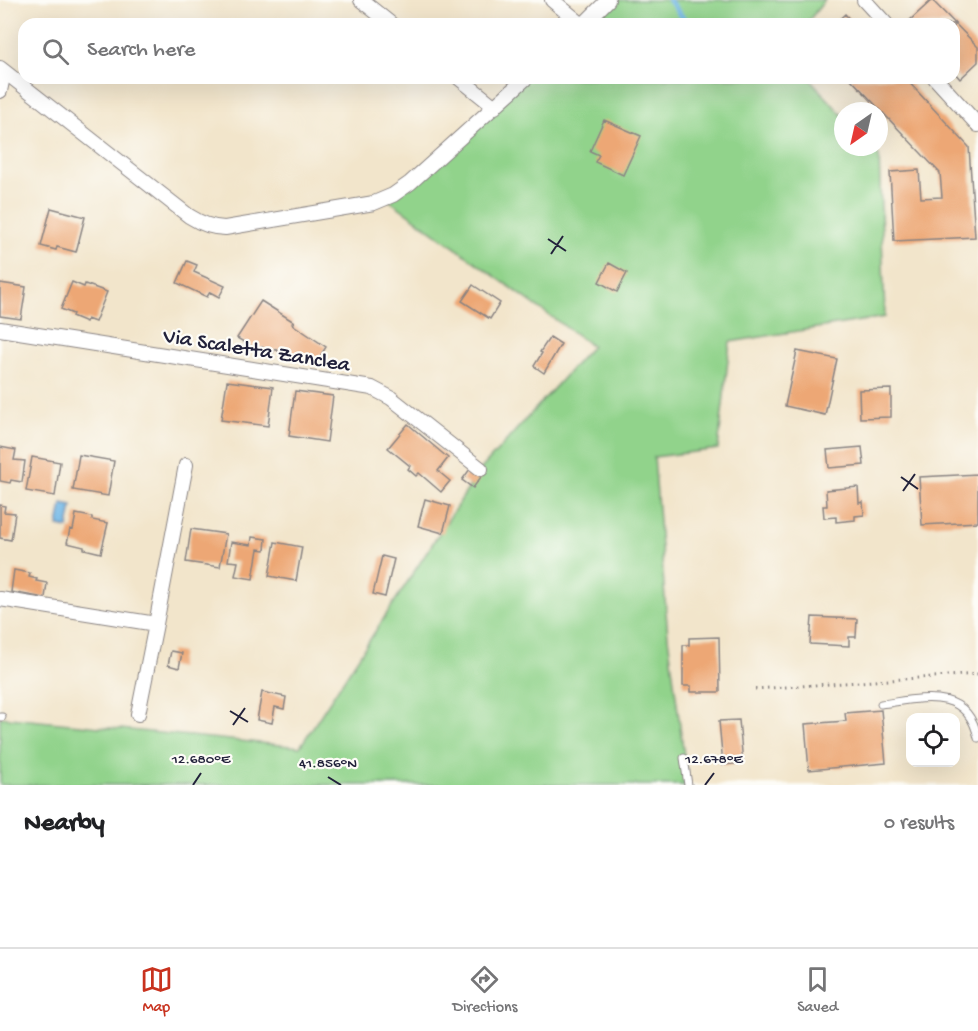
<!DOCTYPE html>
<meta charset="utf-8">
<style>
body{margin:0;font-family:"Gochi Hand",sans-serif;background:#f6f6f6;color:#202124}
.controls{position:absolute;right:18px;bottom:18px;display:grid;overflow:hidden;border-radius:12px;box-shadow:0 6px 24px #0002}
.controls button{width:54px;height:54px;display:grid;place-items:center;padding:0;border:0;border-bottom:2px solid #e0e0e0;background:#fff;color:#202124;font:30px sans-serif}
.compass{position:absolute;left:834px;top:102px;width:54px;height:54px;border-radius:50%;background:#fff;box-shadow:0 6px 24px #0002;rotate:214deg}
.list{margin:0;padding:0;list-style:none}
h2{display:flex;justify-content:space-between;align-items:center;height:78px;margin:0;padding:0 24px;font-size:26px}
h2 small{font-size:20px;font-weight:400;color:#757577}
.icon{flex:none;width:33px;height:33px;fill:none;stroke:currentColor;stroke-width:2;stroke-linecap:round;stroke-linejoin:round}
.map{position:relative;flex:none;width:978px;height:785px;overflow:hidden}
.search{position:absolute;background:#fff;box-shadow:0 6px 24px #0002;left:18px;right:18px;top:18px;height:66px;display:flex;align-items:center;gap:15px;box-sizing:border-box;padding:0 21px;border-radius:18px;color:#757577;font-size:22px}
.sheet{height:162px;background:#fff}
nav{display:flex;justify-content:space-around;align-items:center;box-sizing:border-box;height:84px;border-top:2px solid #e0e0e0;background:#fff;font-size:16px;color:#757577}
nav a{display:grid;justify-items:center;gap:3px}
nav .on{color:#c8321e}
.map>svg:first-child{display:block}
</style>
<div class="map">
<svg width="978" height="785" viewBox="0 0 978 785">
<rect width="100%" height="100%" fill="#fdfcf7"/>
<filter id="ink" filterUnits="userSpaceOnUse"><feTurbulence type="fractalNoise" baseFrequency=".0167" numOctaves="2"/><feDisplacementMap in="SourceGraphic" scale="12" xChannelSelector="R" yChannelSelector="G"/><feConvolveMatrix kernelMatrix="1 2 1 2 8 2 1 2 1" color-interpolation-filters="sRGB"/></filter>
<filter id="wash" filterUnits="userSpaceOnUse"><feTurbulence type="fractalNoise" baseFrequency=".008" numOctaves="4" result="noise"/><feDisplacementMap in="SourceGraphic" scale="24" xChannelSelector="R" yChannelSelector="G"/><feGaussianBlur stdDeviation="1.35" result="paint"/><feColorMatrix in="noise" values="0 0 0 0 0 0 0 0 0 0 0 0 0 0 0 0 0 1.4 0 .05"/><feComposite in="paint" operator="in"/></filter>
<g filter="url(#wash)">
<rect width="100%" height="100%" fill="#f2e5cb"/>
<!-- green -->
<path fill="#91d38b" stroke="#5a7a63" stroke-width="1.5" d="M 608,0 L 825,0 L 806,24 L 584,24 Z
M 526,78 L 809,78 L 843,116 L 843,147 L 871,147 L 879,156 L 885,317 L 730,342 L 718,449 L 654,457 L 668,637 L 688,785 L 0,785 L 0,717 L 300,747 L 481,469 L 592,346 L 386,198 Z"/>
<!-- water -->
<path fill="#6eb6e6" stroke="#486c90" stroke-width="1.5" d="M 62,504 L 72,506 L 68,528 L 58,526 Z"/>
<g fill="none" stroke-linecap="round" stroke-linejoin="round">
<!-- stream -->
<path stroke="#6eb6e6" stroke-width="5" d="M 669,0 L 688,24"/>
</g>
<g id="blocks">
<!-- building -->
<path fill="#eda774" d="M 932,0 L 978,47 L 978,62 L 960,79 L 954,72 L 954,24 L 909,24 L 908,22 Z
M 845,14 L 854,24 L 834,24 Z
M 850,78 L 905,78 L 969,147 L 975,237 L 894,241 L 890,172 L 919,170 L 921,198 L 942,197 L 940,173 Z
M 604,120 L 641,136 L 623,175 L 595,162 L 599,155 L 590,151 Z
M 51,208 L 85,217 L 76,252 L 57,247 L 56,250 L 41,246 Z
M 187,261 L 197,265 L 194,272 L 225,286 L 219,297 L 210,292 L 207,297 L 177,283 Z
M 609,263 L 627,273 L 617,292 L 599,282 Z
M 72,282 L 84,287 L 85,284 L 107,292 L 95,322 L 87,319 L 86,322 L 72,316 L 73,314 L 61,309 Z
M 0,283 L 26,287 L 21,319 L 0,316 Z
M 473,285 L 500,303 L 490,319 L 462,301 Z
M 261,301 L 294,322 L 292,324 L 326,347 L 314,366 L 306,362 L 305,364 L 296,358 L 294,361 L 275,349 L 272,354 L 262,347 L 259,351 L 237,338 Z
M 550,337 L 561,344 L 544,373 L 534,366 L 542,353 L 540,352 Z
M 797,351 L 837,359 L 825,415 L 785,406 Z
M 227,381 L 273,387 L 268,426 L 221,420 Z
M 891,389 L 891,417 L 860,418 L 859,390 Z
M 295,391 L 333,396 L 327,442 L 289,436 Z
M 408,424 L 448,458 L 438,471 L 450,481 L 441,492 L 419,473 L 416,476 L 408,469 L 410,466 L 388,448 Z
M 0,447 L 16,450 L 14,460 L 25,461 L 22,482 L 11,480 L 10,483 L 0,481 Z
M 862,447 L 864,465 L 829,468 L 827,450 Z
M 79,455 L 114,461 L 108,496 L 73,490 Z
M 32,457 L 60,462 L 55,496 L 26,491 Z
M 470,469 L 481,477 L 473,488 L 462,480 Z
M 978,474 L 978,522 L 922,525 L 919,477 Z
M 858,487 L 859,503 L 863,502 L 864,515 L 855,516 L 855,520 L 836,522 L 836,517 L 824,518 L 823,506 L 827,506 L 826,490 Z
M 425,499 L 450,506 L 443,533 L 418,526 Z
M 0,505 L 5,506 L 4,512 L 15,513 L 11,540 L 0,538 Z
M 76,514 L 92,517 L 92,520 L 108,523 L 101,553 L 84,549 L 84,547 L 67,543 L 70,529 L 73,530 Z
M 191,529 L 226,534 L 220,567 L 186,562 Z
M 252,537 L 266,539 L 265,550 L 258,549 L 253,579 L 235,576 L 238,562 L 228,561 L 231,542 L 251,545 Z
M 275,542 L 302,547 L 296,581 L 269,576 Z
M 382,556 L 394,559 L 385,597 L 373,594 Z
M 14,570 L 30,573 L 29,577 L 37,579 L 36,581 L 47,583 L 45,598 L 11,592 Z
M 812,617 L 857,619 L 856,637 L 849,637 L 849,646 L 810,644 Z
M 719,637 L 720,692 L 691,692 L 691,686 L 683,686 L 683,645 L 689,645 L 689,638 Z
M 171,651 L 182,653 L 179,668 L 168,665 Z
M 262,692 L 286,697 L 284,709 L 275,707 L 272,723 L 257,720 Z
M 881,710 L 886,763 L 809,770 L 805,724 L 846,721 L 845,713 Z
M 739,720 L 743,763 L 723,765 L 719,721 Z"/>
</g>
</g>
<g filter="url(#ink)">
<use href="#blocks" fill-opacity="0" stroke="#8a8483" stroke-width="1.5"/>
<g fill="none" stroke-linecap="round" stroke-linejoin="round">
<defs>
<path id="lane" d="M 881,704 C 920,699 967,685 978,738
M 0,717 L 2,717
M 684,758 L 688,785"/>
<path id="street" d="M 361,0 L 391,24
M 552,0 L 581,24
M 864,0 L 886,24
M 584,24 L 608,0
M 0,68 L 189,216 C 200,223 212,228 225,228 L 374,203 L 393,195 L 410,183 L 526,78
M 459,78 L 495,107
M 935,78 L 978,125
M 0,91 L 4,72
M 0,329 L 372,388 L 391,398 L 481,469
M 0,599 L 156,624 L 186,465
M 138,714 L 156,624"/>
</defs>
<!-- lane casing -->
<use href="#lane" stroke="#8a8483" stroke-width="9"/>
<!-- street casing -->
<use href="#street" stroke="#8a8483" stroke-width="16"/>
<!-- path -->
<path stroke="#8a8483" stroke-width="3" stroke-dasharray="1.5 4.5" stroke-linecap="butt" d="M 755,689 L 978,674"/>
<!-- lane -->
<use href="#lane" stroke="#fff" stroke-width="7"/>
<!-- street -->
<use href="#street" stroke="#fff" stroke-width="14"/>
</g>
</g>
<!-- ticks -->
<path fill="none" stroke="#22223b" stroke-width="2" d="M 548,239 L 566,251M 551,254 L 563,236M 901,477 L 918,489M 903,491 L 915,474M 230,711 L 248,722M 233,725 L 245,708M 328,777 L 341,785M 193,785 L 201,773M 705,785 L 714,773"/>
<g text-anchor="middle" stroke-width="4.5" stroke-linejoin="round" paint-order="stroke">
<!-- street labels -->
<g font-size="22" fill="#22223b" stroke="#fdfcf7">
<text transform="translate(257 348) rotate(9)" y="8">Via Scaletta Zanclea</text>
</g>
</g>
<g font-size="15" text-anchor="middle" fill="#22223b" stroke="#fdfcf7" stroke-width="4.5" stroke-linejoin="round" paint-order="stroke">
<text x="201" y="763">12.680°E</text>
<text x="714" y="763">12.678°E</text>
<text x="328" y="767">41.856°N</text>
</g>
</svg>
<div class="controls">
<button><svg class="icon" aria-label="locate" viewBox="0 0 24 24"><circle cx="12" cy="12" r="6"/><path d="M12 2v4M12 18v4M2 12h4M18 12h4"/></svg></button>
</div>
<svg class="compass" viewBox="-18 -18 36 36"><path d="M0-13l5 13h-10z" fill="#e53935"/><path d="M0 13l5-13h-10z" fill="#757577"/></svg>
<div class="search"><svg class="icon" aria-label="search" viewBox="0 0 24 24"><circle cx="10" cy="10" r="6"/><path d="M15 15l6 6"/></svg>Search here</div>
</div>
<section class="sheet">
<h2>Nearby<small>0 results</small></h2>
<ul class="list">
</ul>
</section>
<nav>
<a class="on"><svg class="icon" aria-label="map" viewBox="0 0 24 24"><path d="M3 6l6-2 6 2 6-2v14l-6 2-6-2-6 2zM9 4v14M15 6v14"/></svg>Map</a>
<a><svg class="icon" aria-label="directions" viewBox="0 0 24 24"><path d="M12 3l9 9-9 9-9-9zM9 14v-3h6M13 9l2 2-2 2"/></svg>Directions</a>
<a><svg class="icon" aria-label="saved" viewBox="0 0 24 24"><path d="M7 4h10v16l-5-4-5 4z"/></svg>Saved</a>
</nav>
